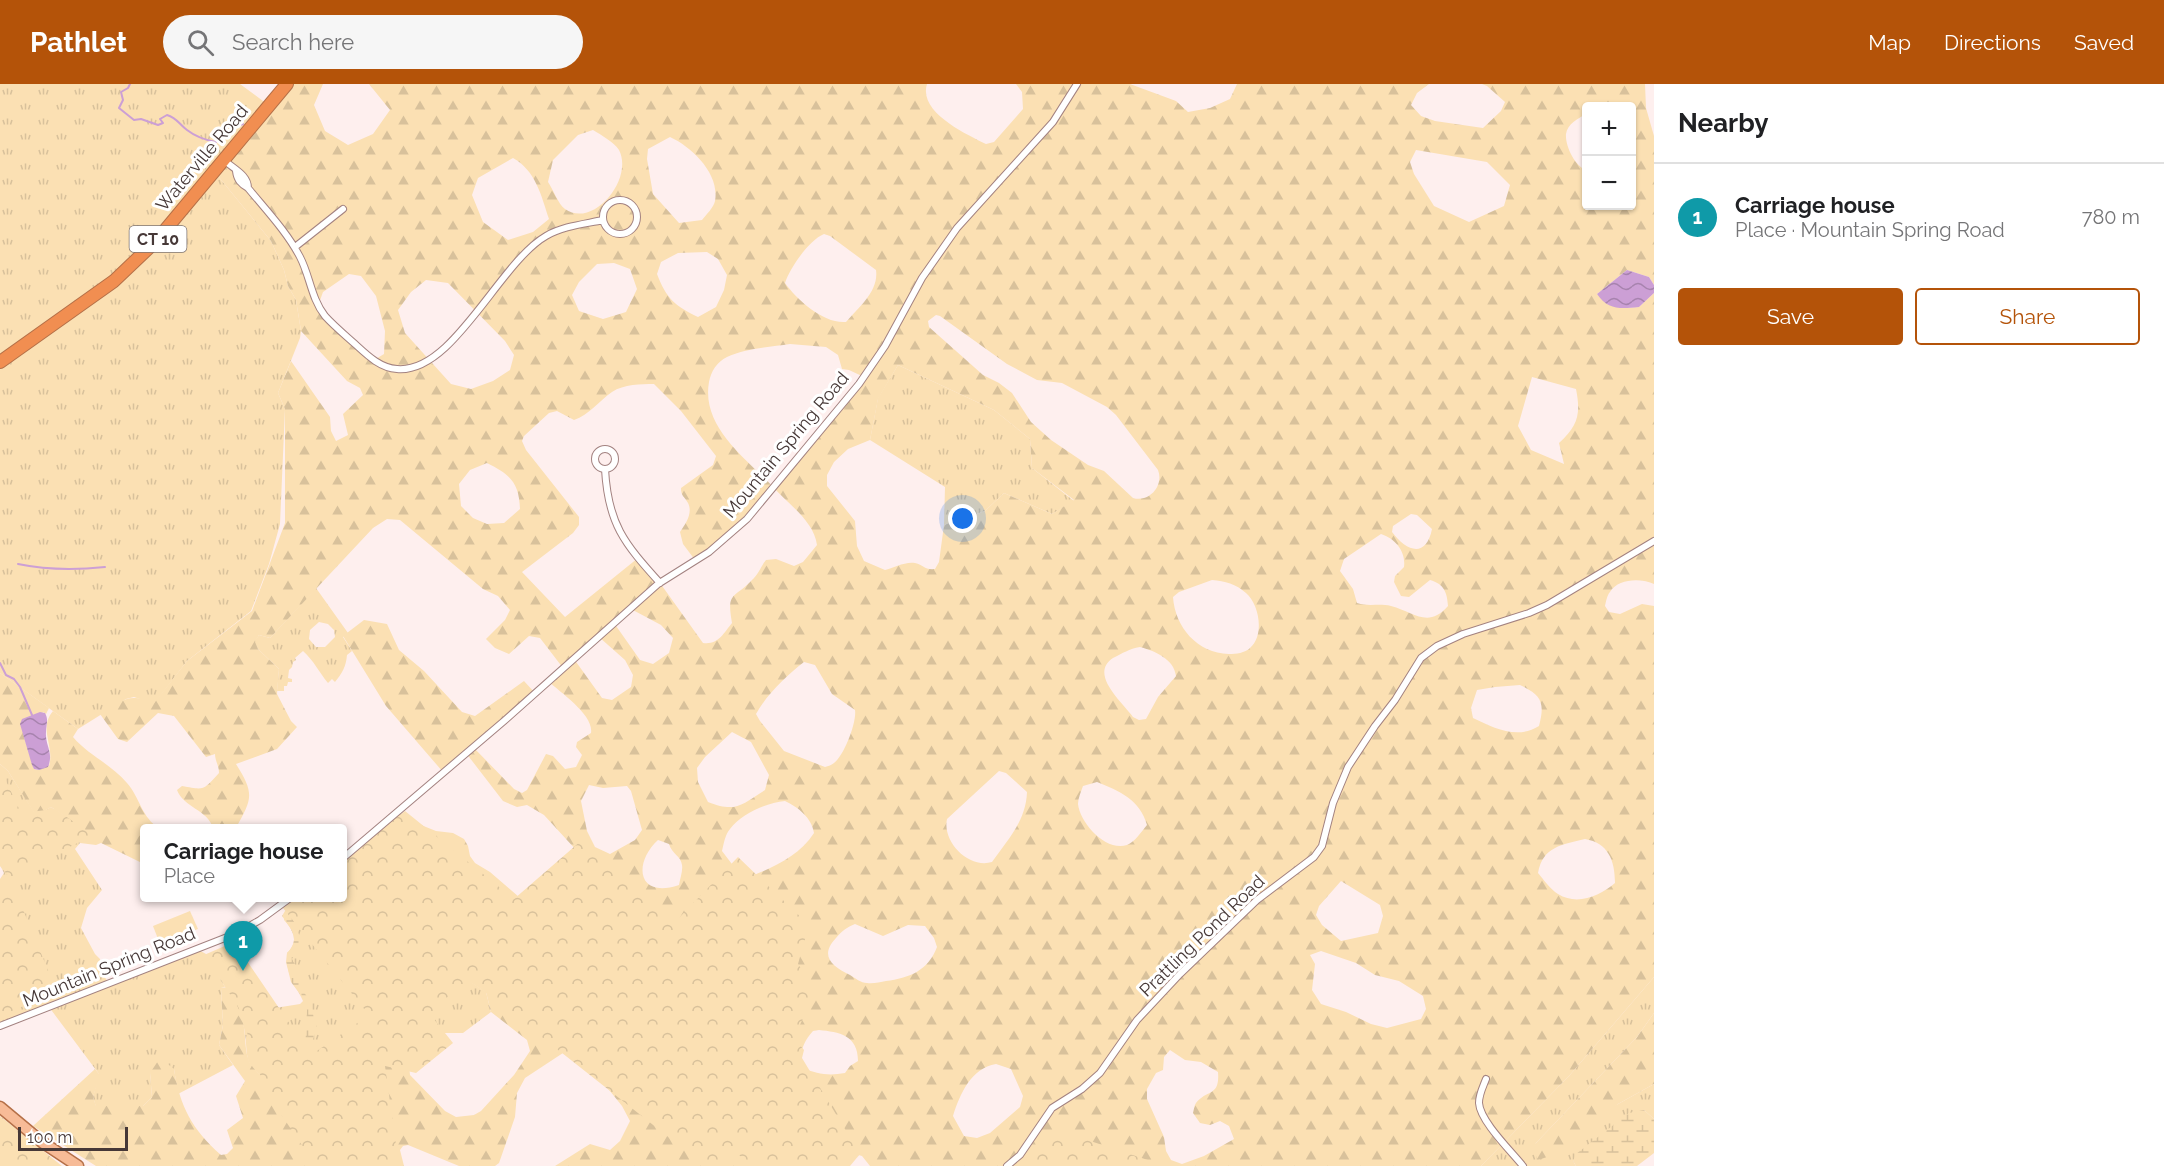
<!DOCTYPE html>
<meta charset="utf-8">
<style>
body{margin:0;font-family:Raleway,sans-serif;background:#f6f6f6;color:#202124}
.controls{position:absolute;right:18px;top:18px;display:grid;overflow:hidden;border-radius:6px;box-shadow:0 2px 4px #0004}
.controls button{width:54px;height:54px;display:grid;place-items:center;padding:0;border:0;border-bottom:2px solid #e0e0e0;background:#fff;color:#202124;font:30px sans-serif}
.scale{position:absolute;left:18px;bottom:15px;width:110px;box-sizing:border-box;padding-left:6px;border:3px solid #463837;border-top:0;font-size:16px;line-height:21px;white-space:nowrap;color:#463837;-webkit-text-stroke:4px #fff;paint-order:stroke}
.you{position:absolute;left:963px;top:435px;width:21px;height:21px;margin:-15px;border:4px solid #fff;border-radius:50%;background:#1a73e8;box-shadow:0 0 0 9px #1a73e833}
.badge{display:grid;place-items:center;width:39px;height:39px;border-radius:50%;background:#b45309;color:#fff;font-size:20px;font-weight:700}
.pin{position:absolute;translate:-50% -50px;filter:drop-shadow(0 2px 3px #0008)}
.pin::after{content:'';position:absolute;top:32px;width:21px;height:18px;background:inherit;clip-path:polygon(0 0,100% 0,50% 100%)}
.popup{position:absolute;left:140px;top:740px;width:207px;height:78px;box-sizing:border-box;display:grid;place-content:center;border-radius:6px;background:#fff;filter:drop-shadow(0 2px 4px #0005);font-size:20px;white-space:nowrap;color:#757577}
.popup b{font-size:22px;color:#202124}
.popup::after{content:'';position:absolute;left:50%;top:100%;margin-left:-12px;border:12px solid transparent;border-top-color:#fff}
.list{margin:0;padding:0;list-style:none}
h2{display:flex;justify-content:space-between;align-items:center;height:78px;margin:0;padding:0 24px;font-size:26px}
h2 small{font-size:20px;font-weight:400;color:#757577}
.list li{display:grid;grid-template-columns:39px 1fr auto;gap:18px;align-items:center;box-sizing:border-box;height:108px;padding:0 24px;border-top:2px solid #e0e0e0}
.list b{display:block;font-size:22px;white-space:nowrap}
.list p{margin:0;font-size:20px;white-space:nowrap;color:#757577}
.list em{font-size:20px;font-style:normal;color:#757577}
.actions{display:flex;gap:12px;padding:18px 24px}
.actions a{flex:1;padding:14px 0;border:2px solid #b45309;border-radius:6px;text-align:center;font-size:21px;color:#b45309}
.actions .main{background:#b45309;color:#fff}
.icon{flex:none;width:33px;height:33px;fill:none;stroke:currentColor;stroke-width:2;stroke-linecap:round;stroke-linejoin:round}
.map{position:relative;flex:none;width:1654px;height:1082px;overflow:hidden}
header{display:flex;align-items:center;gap:36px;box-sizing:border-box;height:84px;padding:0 30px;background:#b45309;color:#fff}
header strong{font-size:28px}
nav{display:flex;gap:33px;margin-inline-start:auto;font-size:21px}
.search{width:420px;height:54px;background:#f6f6f6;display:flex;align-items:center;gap:15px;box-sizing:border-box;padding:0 21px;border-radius:33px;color:#757577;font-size:22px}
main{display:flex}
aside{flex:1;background:#fff}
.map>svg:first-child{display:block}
</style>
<header>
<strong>Pathlet</strong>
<div class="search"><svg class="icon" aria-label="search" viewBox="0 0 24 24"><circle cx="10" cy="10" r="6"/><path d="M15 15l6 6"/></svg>Search here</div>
<nav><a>Map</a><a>Directions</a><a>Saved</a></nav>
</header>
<main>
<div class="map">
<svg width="1654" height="1082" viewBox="0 0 1654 1082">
<defs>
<pattern id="grass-tufts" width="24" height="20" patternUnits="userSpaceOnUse" patternTransform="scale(1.5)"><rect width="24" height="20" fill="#fbe0b3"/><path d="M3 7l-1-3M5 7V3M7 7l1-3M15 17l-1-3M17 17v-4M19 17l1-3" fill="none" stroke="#d8c19b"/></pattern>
<pattern id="forest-firs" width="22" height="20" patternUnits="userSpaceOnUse" patternTransform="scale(1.5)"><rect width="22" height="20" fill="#fbe0b3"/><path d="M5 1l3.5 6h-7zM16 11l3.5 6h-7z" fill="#d8c19b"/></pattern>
<pattern id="wetland-marsh" width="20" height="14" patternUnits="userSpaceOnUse" patternTransform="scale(1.5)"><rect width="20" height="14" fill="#fbe0b3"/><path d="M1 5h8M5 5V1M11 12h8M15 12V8" fill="none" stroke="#d8c19b"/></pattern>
<pattern id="park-crowns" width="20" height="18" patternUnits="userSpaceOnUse" patternTransform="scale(1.5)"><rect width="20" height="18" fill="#fbe0b3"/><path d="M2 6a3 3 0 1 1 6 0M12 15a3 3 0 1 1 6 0" fill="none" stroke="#d8c19b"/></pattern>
<pattern id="water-waves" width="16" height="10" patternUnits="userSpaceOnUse" patternTransform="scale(1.5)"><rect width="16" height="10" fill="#cc9fd5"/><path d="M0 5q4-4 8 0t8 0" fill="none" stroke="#a783ae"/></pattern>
</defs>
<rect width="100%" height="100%" fill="#feefee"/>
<!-- grass -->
<path fill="url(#grass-tufts)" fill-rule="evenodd" d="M 0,0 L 240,0 L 267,20 L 218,92 L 271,157 L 284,186 L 288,202 L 296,216 L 301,247 L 300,254 L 278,309 L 285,325 L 280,440 L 269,480 L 251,527 L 187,577 L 154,620 L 134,613 L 126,615 L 78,645 L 0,589 Z
M 898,281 L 994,326 L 1030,355 L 1032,384 L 1074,417 L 1052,430 L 1004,409 L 985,427 L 944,441 L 945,403 L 870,356 L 878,314 Z
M 316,504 L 348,549 L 343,553 L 352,567 L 347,571 C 346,583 342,589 335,598 L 332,595 L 328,599 C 319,588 314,577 303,567 L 295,574 L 296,576 L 293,578 L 292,583 L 289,586 L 288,594 L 292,595 L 292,598 L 288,598 L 287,602 L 284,602 L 284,607 L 277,607 L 279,585 L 258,565 L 254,558 L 259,551 L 270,554 ZM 319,538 L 328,540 L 334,546 L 335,553 L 325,563 L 316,563 L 309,555 L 310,546 Z
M 0,680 L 8,687 L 36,731 L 51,723 L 63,731 L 80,759 L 75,765 L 102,806 L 87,824 L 81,844 L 95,870 L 100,875 L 100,887 L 109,899 L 197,865 L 206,870 L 225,903 L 221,904 L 223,941 L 219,961 L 233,981 L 178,1010 L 174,985 L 150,989 L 152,1013 L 143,1022 L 96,1023 L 93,1013 L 99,990 L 49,923 L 0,942 L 0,795 L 4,789 L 0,781 Z
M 310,814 L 342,814 L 486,908 L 491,928 L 463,949 L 439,949 L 266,994 C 241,981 249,967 244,944 C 240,930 233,917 228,903 L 275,924 L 300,920 L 303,917 C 294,897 286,892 287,869 C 301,855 291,845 282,832 L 285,827 Z
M 1654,893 L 1654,929 L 1637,953 L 1535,1060 L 1618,1020 L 1654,1000 L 1654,1035 L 1644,1026 L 1573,1077 L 1576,1082 L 1481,1082 L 1569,992 Z"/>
<!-- forest -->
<path fill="url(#forest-firs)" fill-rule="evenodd" d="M 287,0 L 323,0 L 314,21 L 325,47 L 348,61 L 373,50 L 390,26 L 369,0 L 927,0 C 918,28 966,50 986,60 L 994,58 L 1023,25 L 1022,8 L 1016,0 L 1130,0 L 1176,17 L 1188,28 L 1210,24 L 1230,15 L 1237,0 L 1429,0 L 1417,9 L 1411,21 L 1421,32 L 1435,37 L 1483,44 L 1501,27 L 1505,18 L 1487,2 L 1482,0 L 1645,0 L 1646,24 L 1654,52 L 1654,201 L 1649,193 L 1627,186 L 1597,210 C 1614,224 1616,225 1639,223 L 1654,209 L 1654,500 C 1642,494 1618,494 1610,508 C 1607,511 1606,518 1605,522 L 1609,528 L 1620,530 L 1642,520 L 1654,522 L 1654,893 L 1569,992 L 1481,1082 L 870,1082 L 862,1072 L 855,1070 L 843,1082 L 555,1082 L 590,1060 L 610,1066 L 620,1057 L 630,1037 L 622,1022 L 598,992 L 563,969 L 525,994 L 517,1009 L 515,1033 L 499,1079 L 495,1082 L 459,1082 L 408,1061 L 403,1062 L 400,1066 L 404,1082 L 378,1082 L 367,974 L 408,973 L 410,991 L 445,1027 L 456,1033 L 474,1031 L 481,1027 L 514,991 L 530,967 L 527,956 L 491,928 L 486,908 L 468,897 L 367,943 L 363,928 L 367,925 L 342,775 L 398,726 L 406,735 L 436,747 L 453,749 L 464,755 L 468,762 L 470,772 L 475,779 L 490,788 L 534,826 L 600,792 L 544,731 L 527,721 L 517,723 L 503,717 L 466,669 L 443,688 L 386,622 L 343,552 L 364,536 L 387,540 L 399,566 L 424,587 L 462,628 L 475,632 L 524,597 L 535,609 L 475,665 L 514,705 L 522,709 L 527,706 L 546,670 L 553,672 L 565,685 L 576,683 L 582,671 L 576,663 L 577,658 L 591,649 C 594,631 561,609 548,597 L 563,584 L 540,554 L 529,552 L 509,570 L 495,564 L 486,555 L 505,536 L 510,526 L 498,512 L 483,505 L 400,436 L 387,435 L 373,444 L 270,554 L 259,551 L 255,558 L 258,565 L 279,585 L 277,610 L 291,637 L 297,643 L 277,665 L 236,680 C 255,710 252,715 236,744 L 213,744 C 208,726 183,723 177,706 L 182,702 C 204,706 203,707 219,689 C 219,681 215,677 215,670 L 206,673 L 174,632 L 158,629 L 127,658 L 118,655 L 100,630 C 123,617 127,608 154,619 L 187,577 L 252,527 L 285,439 L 285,325 L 278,309 L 291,277 L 330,333 L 331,347 L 336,357 L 348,351 L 343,330 L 363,311 L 360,304 L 347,297 L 301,247 L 296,216 L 288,202 L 284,186 L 271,157 L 218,92 ZM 1586,22 L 1632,22 L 1632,44 L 1635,46 L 1632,57 L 1632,122 L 1586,122 L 1586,86 C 1575,82 1565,62 1566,50 C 1567,40 1579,34 1586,30 ZM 593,46 C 601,51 614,58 619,66 C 634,95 593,145 565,125 C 558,120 553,105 548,98 L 553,76 L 578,51 ZM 670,53 C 692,63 720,90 715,117 C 714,123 706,131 702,136 L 679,139 L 653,110 L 647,75 L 648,65 ZM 1416,66 L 1487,78 L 1510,101 L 1504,122 L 1469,138 L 1434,122 L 1414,90 L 1410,78 ZM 513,74 C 536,87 541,111 549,135 L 533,148 L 508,156 L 483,138 L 472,111 L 478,94 ZM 824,150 L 830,152 L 876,186 C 879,207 859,223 846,238 C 824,240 797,216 785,199 C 790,184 809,156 824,150 ZM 707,168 L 718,175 L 727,191 L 724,206 L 716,223 L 698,233 C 675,222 666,214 657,190 L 661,178 L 678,169 ZM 614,179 L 630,185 L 637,205 L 626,228 L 603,235 L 579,227 L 572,211 L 579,198 L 597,180 ZM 349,190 L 361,192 L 376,212 L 385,247 L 384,270 L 374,276 L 318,222 L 323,208 ZM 426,196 L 448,199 L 505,257 L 514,271 L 510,286 L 493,297 L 471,305 L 451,300 L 405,249 L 398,226 L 411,208 ZM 936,231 L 940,232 L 1007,280 L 1037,296 L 1062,299 L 1107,323 L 1116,331 L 1158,386 C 1164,401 1150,419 1133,414 L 1104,387 L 1088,381 L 1051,356 L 1031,338 L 1012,309 L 999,299 L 983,291 L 929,243 L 928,237 ZM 790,260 L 826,263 L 838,271 L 842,285 L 849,286 L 864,293 L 773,403 C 746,374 701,343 709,298 C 711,287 717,278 727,273 C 745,264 771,263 790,260 ZM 898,281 L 994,326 L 1030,355 L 1032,384 L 1074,416 L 1052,430 L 1004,409 L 985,427 L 944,441 L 939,478 L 935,485 C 924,486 924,481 915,479 C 906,477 893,484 885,486 L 864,477 L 857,462 L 855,437 L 827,402 L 827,391 L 834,378 L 848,365 L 870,356 L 878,315 ZM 1532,293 L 1576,305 C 1581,330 1578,342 1559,359 L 1564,380 L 1531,366 L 1518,342 ZM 654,300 L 681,327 L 716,372 L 713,381 L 681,404 C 681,412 684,412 688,419 C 693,429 686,439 680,448 L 683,460 L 695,476 L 747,435 L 773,403 C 788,420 814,437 817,461 L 803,478 L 794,482 L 776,475 L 766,476 C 761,482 758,491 752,496 C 735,515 726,506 732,539 C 723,550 718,561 703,559 L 660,499 L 638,474 L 565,533 L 522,488 L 573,449 L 579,441 L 579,433 L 526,366 L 522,357 L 524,352 L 549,329 L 557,327 L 574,336 C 589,331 599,317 612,308 C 624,300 641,300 654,300 ZM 487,379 C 511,391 519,399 520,425 L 504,439 L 487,440 L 473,434 L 461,422 L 459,400 L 470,386 ZM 1411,430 L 1417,431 L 1432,445 C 1426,475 1406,467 1392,448 L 1393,442 ZM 1381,450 C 1396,455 1406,468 1404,483 L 1395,492 L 1394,498 L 1401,512 L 1409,513 L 1430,496 C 1444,500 1447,508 1448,522 C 1428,545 1414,528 1391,522 C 1379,519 1369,523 1357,519 L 1353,505 L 1340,487 L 1344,475 ZM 1212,496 C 1225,497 1236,500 1246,509 C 1259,520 1265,551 1250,564 C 1245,569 1236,570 1229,570 C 1197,569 1175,543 1173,513 L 1179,508 ZM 631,525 L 661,541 L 673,554 L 669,569 L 653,580 L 640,576 L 614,539 ZM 599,553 L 625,576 L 633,591 L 631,603 L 612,616 L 602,614 L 574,575 ZM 1140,563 C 1155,567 1174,575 1176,592 L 1158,613 L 1146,635 L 1139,636 L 1133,633 C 1121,617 1089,590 1113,574 C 1123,569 1129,565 1140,563 ZM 804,578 L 815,581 L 832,610 L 855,626 C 857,638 844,672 834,679 C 832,681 828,682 825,683 L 784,667 L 760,637 L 756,630 C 767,610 787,591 804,578 ZM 1520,601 C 1542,611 1545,619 1539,642 C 1517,656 1494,644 1473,634 L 1471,624 L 1477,606 L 1495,603 ZM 732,648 L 751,658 L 769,691 L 765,706 C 741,721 736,729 708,718 L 698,698 L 697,684 L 705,673 ZM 999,687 L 1006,689 L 1027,708 C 1026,737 1008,755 992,778 C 969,785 942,758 947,735 ZM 1097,698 C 1120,707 1140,716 1147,741 C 1141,748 1135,758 1127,761 C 1106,768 1080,739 1078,720 C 1078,714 1081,708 1083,702 ZM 589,701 L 603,704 L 627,702 L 631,707 L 642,746 L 635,756 L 610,770 L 595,763 L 587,747 L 581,717 ZM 785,717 C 798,723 812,734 814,749 C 800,771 776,782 752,792 L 738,788 L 722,767 C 724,759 725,751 730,745 C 742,729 766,719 785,717 ZM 1585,755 C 1608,759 1615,776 1615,799 C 1600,812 1577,822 1558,810 C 1550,805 1544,796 1538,789 C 1543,762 1562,761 1585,755 ZM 658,756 L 669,760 C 672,770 681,772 682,781 C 683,787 680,795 679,801 C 637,815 633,779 658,756 ZM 1341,797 L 1380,821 L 1383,832 L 1378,849 L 1341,857 L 1322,841 L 1316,831 L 1319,822 ZM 855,840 L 883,852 L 908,841 L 925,842 L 934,854 L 937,863 C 928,887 909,894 886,897 C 880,898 873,900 867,899 C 861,899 855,894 850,891 C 832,882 819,872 836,854 C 842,847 847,843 855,840 ZM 1321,867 L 1356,879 L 1375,891 L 1399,897 L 1423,912 L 1426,925 L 1421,935 L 1387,944 L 1371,940 L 1346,928 L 1321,920 L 1312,906 L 1315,880 L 1310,871 ZM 819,946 C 839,948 858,951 858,977 L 850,982 L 845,989 C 828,992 818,990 802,984 C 799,969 803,958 813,947 ZM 1170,966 L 1185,976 L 1201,978 L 1218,988 C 1220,1013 1207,1005 1196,1019 C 1194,1022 1194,1025 1193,1029 L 1200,1039 L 1210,1041 L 1220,1037 L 1229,1042 L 1234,1055 L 1204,1072 L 1182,1080 L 1171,1076 L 1166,1067 L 1164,1053 L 1147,1015 L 1147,1005 L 1156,989 L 1163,986 L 1164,973 ZM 996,980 L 1011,985 L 1023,1012 L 1020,1023 L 990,1049 L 977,1054 L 964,1052 L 953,1032 C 960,1010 971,984 996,980 Z
M 0,589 L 49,624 L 46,630 L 43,628 L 24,653 L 34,685 L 39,686 L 49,682 C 55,662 38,645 53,627 L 78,645 L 73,653 C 88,671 111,680 127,699 C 140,714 142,734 159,744 L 144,744 L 144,780 L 101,759 L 96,761 L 80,759 L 63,731 L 51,723 L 36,732 L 8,687 L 0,680 Z
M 228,903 C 233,913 239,924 242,934 C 249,959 239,979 266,994 L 319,1082 L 96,1082 L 33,1042 L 95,985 L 100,991 L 93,1013 L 96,1022 L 143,1022 L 152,1013 L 150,989 L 158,977 L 164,977 L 174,985 C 180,1023 192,1045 221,1071 L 227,1070 L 233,1064 L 227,1046 L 243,1034 L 236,1012 L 245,997 L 219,961 L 223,941 L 221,904 Z
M 1654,929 L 1654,1000 L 1618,1020 L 1547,1073 L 1538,1076 L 1534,1067 L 1535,1060 L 1637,953 Z"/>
<!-- wetland -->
<path fill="url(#wetland-marsh)" d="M 285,831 L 290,831 L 298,843 L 297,845 L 301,856 L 292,875 L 297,884 L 298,896 L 302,906 L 309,915 L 317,944 L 311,961 L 305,969 L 307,926 L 302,913 L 291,898 L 286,878 L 287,869 C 299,857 294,847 284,836 Z
M 1644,1026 L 1654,1035 L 1654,1069 L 1637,1082 L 1576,1082 L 1573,1077 L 1576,1070 L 1629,1029 Z"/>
<!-- park -->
<path fill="url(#park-crowns)" d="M 0,684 L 21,729 L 55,725 L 90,749 L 89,753 L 10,794 L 57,908 L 0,932 L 0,799 L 10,794 L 0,782 Z
M 405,727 L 514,815 L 582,756 L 673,840 L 738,773 L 809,841 L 798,880 L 816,906 L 794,954 L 804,966 L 802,974 L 860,1070 L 850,1082 L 751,1082 L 738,1070 L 725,1082 L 705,1082 L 471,897 L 435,922 L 433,934 L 453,959 L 416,989 L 385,982 L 399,1082 L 316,1082 L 272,1017 L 250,968 L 245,933 L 204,871 L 234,858 L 311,971 L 369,931 L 283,824 L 296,814 L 342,814 L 342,777 Z
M 0,1032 L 62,1082 L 0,1082 Z
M 1054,1045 L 1166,1082 L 1018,1082 Z"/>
<!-- pitch -->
<path fill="#fbe0b3" d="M 190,827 L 198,845 L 160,860 L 153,842 Z"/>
<!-- water -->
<path fill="url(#water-waves)" d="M 1627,186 L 1649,193 L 1654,201 L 1654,209 L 1639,223 C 1620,225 1608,226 1597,210 Z
M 40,628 L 45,629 C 49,636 46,640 46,648 C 45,662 54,668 48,683 L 39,686 L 34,685 L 32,681 L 20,640 L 22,635 Z"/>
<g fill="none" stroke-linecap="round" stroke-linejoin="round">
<!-- stream -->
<path stroke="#cc9fd5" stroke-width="2" d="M 130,0 L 128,4 L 121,8 L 123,16 L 119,24 L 134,36 L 141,35 L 158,41 L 163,39 L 160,35 L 167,31 C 177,34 179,40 187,46 C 196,53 205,56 216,58 L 230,45 L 243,40
M 18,480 C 47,486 76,486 105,483
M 0,579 L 6,591 L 14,595 L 20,603 L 32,631"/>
<defs>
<path id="street" d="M 225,77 C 234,85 248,91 248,104
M 236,87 C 237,96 241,100 248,104 C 266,126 287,148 300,173 C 310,192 311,214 325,232 C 334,242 345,251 355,260 C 367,271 380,284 397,285 C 453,290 499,179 546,152 C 563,142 585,140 603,136
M603 133a17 17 0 1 1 34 0a17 17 0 1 1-34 0Z
M 295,163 L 343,125
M595 375a10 10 0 1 1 20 0a10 10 0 1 1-20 0Z
M 605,385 C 608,440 624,459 660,499
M 342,775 L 504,637 L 658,500 L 709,468 L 747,435 L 859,300 L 885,262 L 922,194 L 957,144 L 1053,38 L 1077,0
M 0,942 L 235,850 L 260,836 L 290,814
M 1486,995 C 1483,1003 1479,1010 1479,1019 C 1480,1037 1511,1067 1523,1082
M 1007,1082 L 1020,1071 L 1052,1024 L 1082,1005 L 1100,989 L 1137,936 L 1180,890 L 1257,816 L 1314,773 L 1322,762 L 1333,719 L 1348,683 L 1375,642 L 1395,616 L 1421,574 L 1437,562 L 1463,550 L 1529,529 L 1547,521 L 1654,457"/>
<path id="primary" d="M 0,1023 L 42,1058 L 78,1082"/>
<path id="highway" d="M 0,278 L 114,197 L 156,157 L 287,0"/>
</defs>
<!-- street casing -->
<use href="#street" stroke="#a38280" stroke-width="8"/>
<!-- primary casing -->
<use href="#primary" stroke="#b57048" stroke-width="13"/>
<!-- highway casing -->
<use href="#highway" stroke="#b57048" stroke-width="14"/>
<!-- street -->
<use href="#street" stroke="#fff" stroke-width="6"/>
<!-- primary -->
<use href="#primary" stroke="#f7bb97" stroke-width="10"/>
<!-- highway -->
<use href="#highway" stroke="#f18e51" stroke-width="12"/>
</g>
<g text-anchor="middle" stroke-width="6" stroke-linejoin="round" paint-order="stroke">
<!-- shield labels -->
<rect fill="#fff" stroke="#7e7473" stroke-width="1.5" x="129.5" y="142" width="57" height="26" rx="4.5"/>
<g font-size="16" font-weight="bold" fill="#463837">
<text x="158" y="161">CT 10</text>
</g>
<!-- street labels -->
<g font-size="18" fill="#463837" stroke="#fff">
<text transform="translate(202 74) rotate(-50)" y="6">Waterville Road</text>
<text transform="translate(786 361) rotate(-50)" y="6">Mountain Spring Road</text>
<text transform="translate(1202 852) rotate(-44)" y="6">Prattling Pond Road</text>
<text transform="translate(109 883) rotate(-22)" y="6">Mountain Spring Road</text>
</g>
</g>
</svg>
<div class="controls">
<button>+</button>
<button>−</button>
</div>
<div class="scale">100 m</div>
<div class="you"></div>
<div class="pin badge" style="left:243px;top:887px;background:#0f9aa8">1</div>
<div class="popup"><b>Carriage house</b>Place</div>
</div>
<aside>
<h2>Nearby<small></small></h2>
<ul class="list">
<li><span class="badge" style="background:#0f9aa8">1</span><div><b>Carriage house</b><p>Place · Mountain Spring Road</p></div><em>780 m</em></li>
</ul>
<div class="actions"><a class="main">Save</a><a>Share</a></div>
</aside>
</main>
